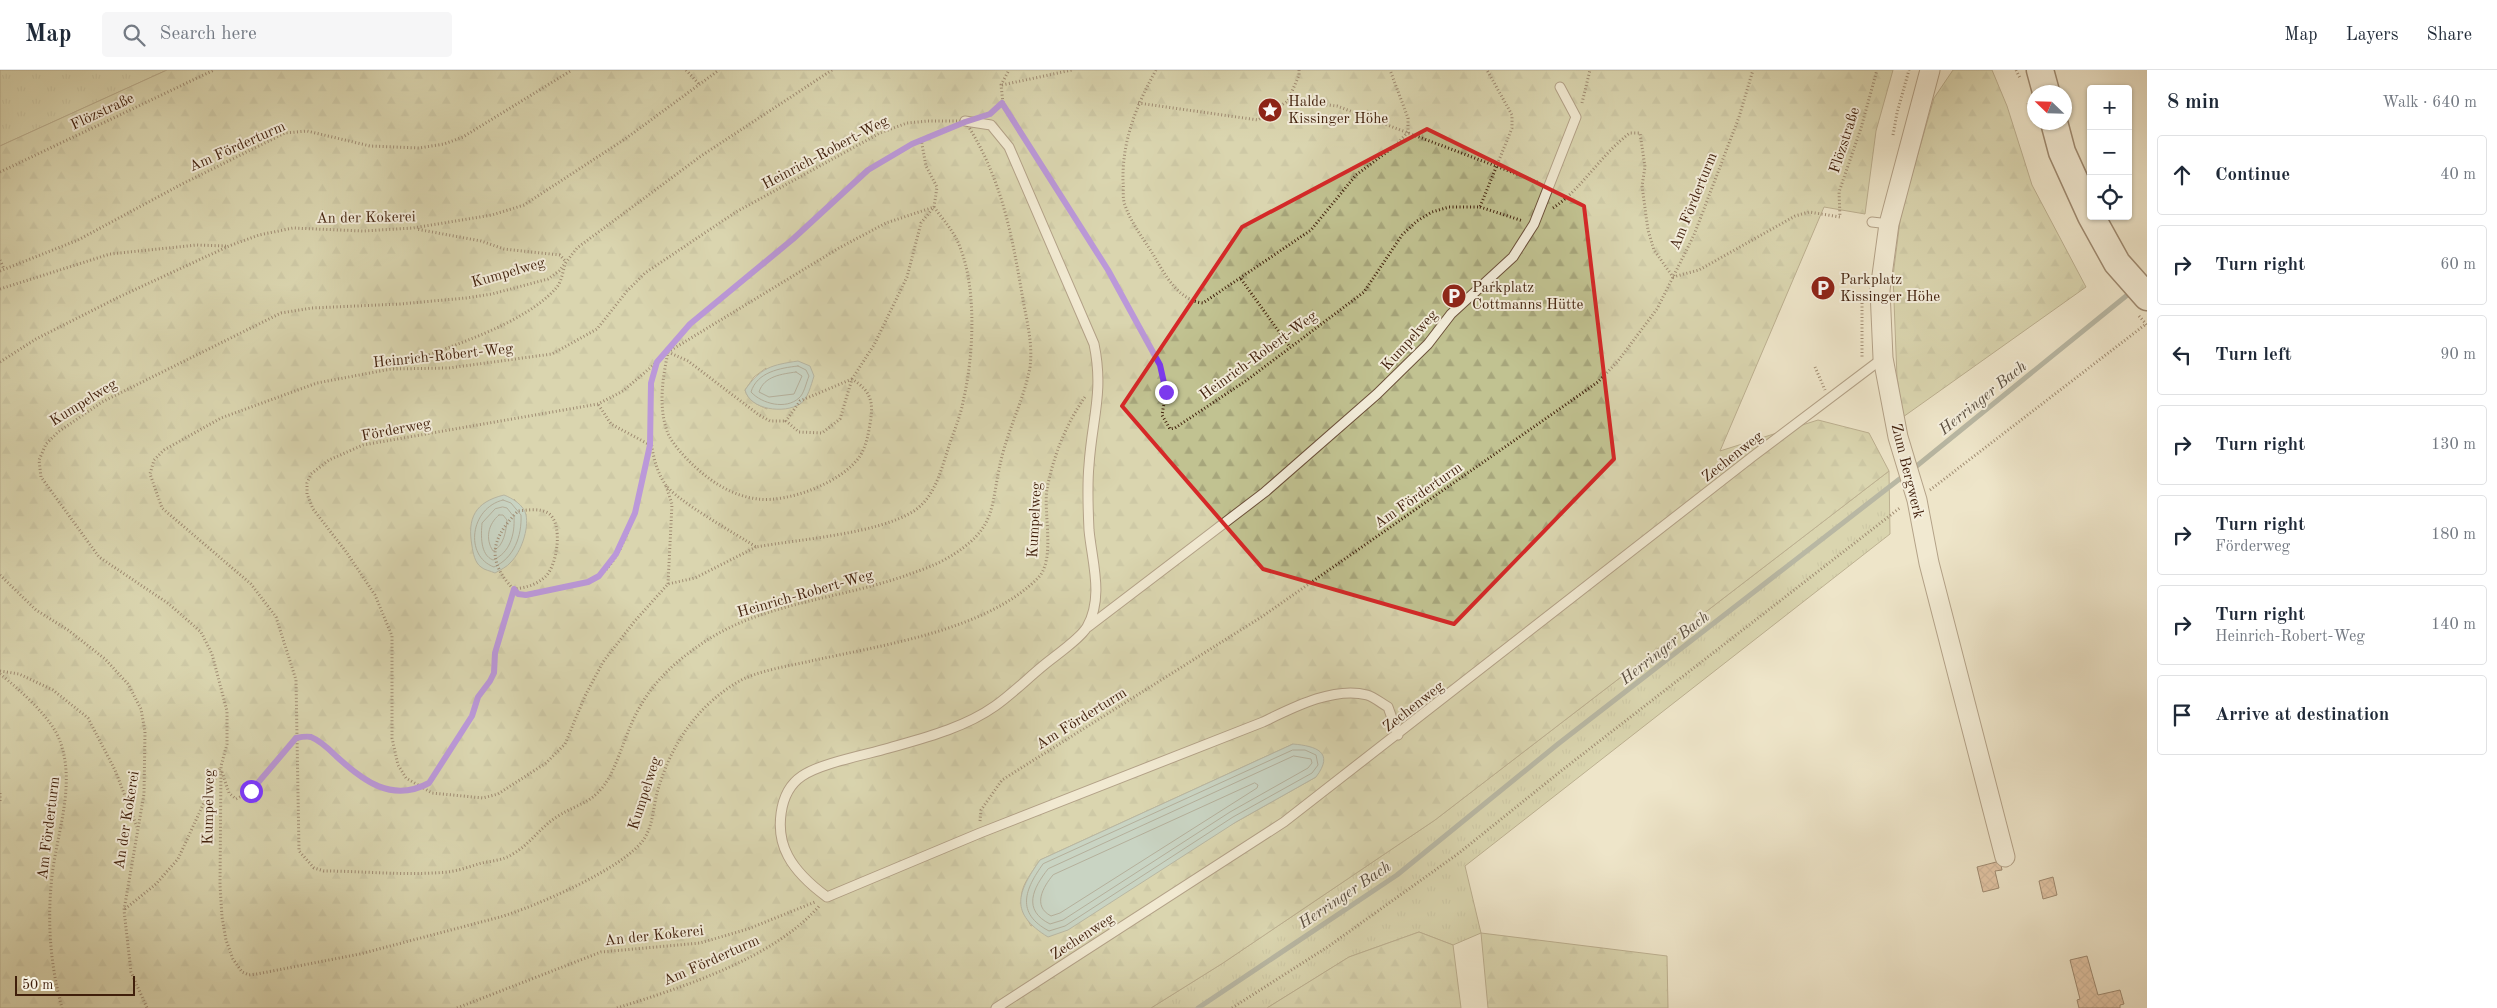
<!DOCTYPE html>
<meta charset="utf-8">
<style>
body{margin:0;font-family:"Old Standard TT",serif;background:#f6f6f7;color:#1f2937}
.controls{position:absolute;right:15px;top:15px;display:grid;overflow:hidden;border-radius:5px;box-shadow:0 1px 4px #0004}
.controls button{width:45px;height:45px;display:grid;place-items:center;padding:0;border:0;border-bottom:1px solid #e0e1e3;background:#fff;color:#1f2937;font:25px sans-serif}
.compass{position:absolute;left:2027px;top:15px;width:45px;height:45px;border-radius:50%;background:#fff;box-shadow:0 1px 4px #0004;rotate:293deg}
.scale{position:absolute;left:15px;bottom:12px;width:120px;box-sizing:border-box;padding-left:5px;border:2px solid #401f0b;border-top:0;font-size:14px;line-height:18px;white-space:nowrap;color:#401f0b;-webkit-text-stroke:4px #f4eedc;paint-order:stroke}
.stop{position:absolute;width:15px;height:15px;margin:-11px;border:4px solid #7c3aed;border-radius:50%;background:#fff}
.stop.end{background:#7c3aed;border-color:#fff;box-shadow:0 1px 5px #0008}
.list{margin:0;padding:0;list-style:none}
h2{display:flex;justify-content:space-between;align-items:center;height:65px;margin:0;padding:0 20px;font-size:21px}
h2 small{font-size:16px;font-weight:400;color:#747a83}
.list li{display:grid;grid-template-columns:32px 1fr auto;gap:15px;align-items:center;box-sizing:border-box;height:80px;margin:0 10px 10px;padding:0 10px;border:1px solid #e0e1e3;border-radius:5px}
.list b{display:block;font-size:19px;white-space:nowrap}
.list p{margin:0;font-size:16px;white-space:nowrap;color:#747a83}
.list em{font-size:16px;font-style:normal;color:#747a83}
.icon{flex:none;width:28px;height:28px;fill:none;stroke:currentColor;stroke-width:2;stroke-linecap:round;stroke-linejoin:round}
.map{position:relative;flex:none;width:2147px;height:938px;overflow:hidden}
header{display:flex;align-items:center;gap:30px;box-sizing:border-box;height:70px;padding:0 25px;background:#fff;border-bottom:1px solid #e0e1e3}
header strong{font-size:24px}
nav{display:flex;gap:28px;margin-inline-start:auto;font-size:18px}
.search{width:350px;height:45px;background:#f6f6f7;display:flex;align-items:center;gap:12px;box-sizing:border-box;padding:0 18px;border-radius:5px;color:#747a83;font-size:19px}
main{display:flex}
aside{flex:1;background:#fff}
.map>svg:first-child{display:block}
</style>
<header>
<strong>Map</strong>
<div class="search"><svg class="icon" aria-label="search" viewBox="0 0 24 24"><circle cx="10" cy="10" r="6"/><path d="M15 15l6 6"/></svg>Search here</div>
<nav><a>Map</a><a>Layers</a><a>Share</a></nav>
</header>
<main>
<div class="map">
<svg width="2147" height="938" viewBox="0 0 2147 938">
<defs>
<pattern id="grass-tufts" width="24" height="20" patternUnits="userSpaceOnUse" patternTransform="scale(1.25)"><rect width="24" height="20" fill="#c1c291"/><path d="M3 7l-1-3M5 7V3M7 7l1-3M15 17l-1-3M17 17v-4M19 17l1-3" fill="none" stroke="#a7a67c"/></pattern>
<pattern id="forest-firs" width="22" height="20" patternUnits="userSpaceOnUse" patternTransform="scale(1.25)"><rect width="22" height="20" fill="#c1c291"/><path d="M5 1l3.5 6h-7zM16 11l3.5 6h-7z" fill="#a7a67c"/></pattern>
<pattern id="building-cross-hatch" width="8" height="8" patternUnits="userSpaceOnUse" patternTransform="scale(1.25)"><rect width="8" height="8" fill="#d49f7d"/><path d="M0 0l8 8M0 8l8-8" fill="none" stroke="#ad8165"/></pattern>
</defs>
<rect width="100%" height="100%" fill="#eee5c9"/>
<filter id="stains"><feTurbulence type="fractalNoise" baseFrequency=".004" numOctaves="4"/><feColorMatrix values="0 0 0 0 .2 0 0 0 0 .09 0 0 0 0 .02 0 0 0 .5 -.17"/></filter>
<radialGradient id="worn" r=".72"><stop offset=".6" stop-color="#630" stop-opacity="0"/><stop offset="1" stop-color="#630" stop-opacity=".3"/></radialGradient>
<!-- grass -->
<path fill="url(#grass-tufts)" stroke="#80704e" d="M 0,0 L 167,0 L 0,76 Z
M 1889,401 L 1890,464 L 1465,796 L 1481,863 L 1453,875 L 1419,862 L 1349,887 L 1267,938 L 1151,938 L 1223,893 L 1435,750 Z"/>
<!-- forest -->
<path fill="url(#forest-firs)" stroke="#80704e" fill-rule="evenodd" d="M 167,0 L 1893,0 L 1876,61 L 1865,144 L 1824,137 L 1720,381 L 1818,350 L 1869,363 L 1889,401 L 1435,750 L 1223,893 L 1151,938 L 0,938 L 0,76 ZM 766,298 L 767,339 C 758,335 748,331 745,320 L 754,307 ZM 514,429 L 526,444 L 524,467 ZM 1293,674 L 1316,707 L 1236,752 L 1031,856 C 1014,825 1021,818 1040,790 Z
M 1953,0 L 1992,0 L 2007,36 L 2032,115 L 2086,217 L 1903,347 L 1897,307 L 1893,206 L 1901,143 L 1934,28 Z
M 1419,862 L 1453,875 L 1461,938 L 1267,938 L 1349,887 Z
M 1481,863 L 1667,886 L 1668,938 L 1488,938 Z"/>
<!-- water -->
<path fill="#9bbebc" stroke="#777e75" d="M 798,291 L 810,296 L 814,306 C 811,315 808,329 800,334 C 784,344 750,340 745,320 C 761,297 772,295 798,291 Z
M 504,425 C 512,428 524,435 526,445 C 529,459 521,482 511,492 C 507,497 500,500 495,503 C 491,501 484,500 481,497 C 475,493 473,483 472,476 C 467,448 475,432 504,425 Z
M 1293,674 C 1316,676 1335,682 1316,707 L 1236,752 L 1068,860 L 1048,867 C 1009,843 1017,823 1040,790 Z"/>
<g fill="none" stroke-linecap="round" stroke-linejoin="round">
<!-- shore -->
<path stroke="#6e6e64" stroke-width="1" d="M 798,296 L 806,300 L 809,306 C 806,313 804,324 799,328 C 786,340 762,334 751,322 C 757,302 780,298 798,296 Z
M 796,302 L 802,306 L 794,324 L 769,327 L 759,322 C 764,306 782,304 796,302 Z
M 503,430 L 511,433 L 521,445 C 522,466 514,488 494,497 C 464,486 470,438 503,430 Z
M 503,437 L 507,438 L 514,447 C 515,464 510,483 493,490 C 480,485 481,465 482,453 L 495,439 Z
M 499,445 L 503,445 L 507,450 C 506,461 504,476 493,481 C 485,469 488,454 499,445 Z
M 1293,680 L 1305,680 L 1316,685 L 1318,695 L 1312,703 L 1233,747 L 1065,856 L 1049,861 C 1015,843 1025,819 1043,794 Z
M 1294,686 L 1311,689 L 1312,693 L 1308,698 L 1230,742 L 1063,850 L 1050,854 C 1022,840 1033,818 1048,799 Z
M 1255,713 L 1258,715 L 1257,718 L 1060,843 L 1051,846 C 1032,836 1043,817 1053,805 Z"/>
<!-- stream -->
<path stroke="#777e75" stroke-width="5" d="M 1913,399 L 2131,222
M 1198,938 L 1397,805 L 1558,674 L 1906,404"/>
</g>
<!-- building -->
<path fill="url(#building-cross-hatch)" stroke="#401f0b" d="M 2000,791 L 2002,800 L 1995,801 L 1999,818 L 1983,822 L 1977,797 Z
M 2053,807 L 2057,825 L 2043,829 L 2039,811 Z
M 2087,886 L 2098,925 L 2120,920 L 2124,934 L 2120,935 L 2120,938 L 2079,938 L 2077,930 L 2080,929 L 2070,890 Z"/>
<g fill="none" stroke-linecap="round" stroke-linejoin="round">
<defs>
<path id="lane" d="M 965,51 L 991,55 L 1009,77 L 1094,274 C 1104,322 1092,349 1089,395 C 1087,416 1088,439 1089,460 C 1092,492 1104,527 1087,557 C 1080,569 1056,585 1044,595 C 1028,608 1012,624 995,636 C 964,658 924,668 889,678 C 865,685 821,693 802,706 C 778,722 775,762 788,786 C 797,803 812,816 827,827 L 980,763 L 1263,652 C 1292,638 1334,616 1367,625 C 1374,627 1381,633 1388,637 L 1398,665
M 1872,152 L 1889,154
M 1088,557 L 1265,422 L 1377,324 L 1428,274 L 1451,244 L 1513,187 L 1534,154 L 1576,47 L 1560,17
M 996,938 L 1284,752 L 1752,387 L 1883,288"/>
<path id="street" d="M 1930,0 L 1889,154 L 1880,220 L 1883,288 L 1898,367 L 1917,430 L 1929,493 L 2005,787"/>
<path id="secondary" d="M 2040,0 L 2046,22
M 2054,52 L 2062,82 L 2091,146
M 2091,146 L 2117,193 L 2147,227"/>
</defs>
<!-- lane casing -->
<use href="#lane" stroke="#6c503a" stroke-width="11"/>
<!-- street casing -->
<use href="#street" stroke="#6c503a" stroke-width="21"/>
<!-- secondary casing -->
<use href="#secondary" stroke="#401f0b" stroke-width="29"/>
<!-- path -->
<path stroke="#401f0b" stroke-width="3" stroke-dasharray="1 2.5" stroke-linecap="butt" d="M 686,0 L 699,14
M 832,0 L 701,86 L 577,178 L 559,201 L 548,209 L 492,224 L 466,228 L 400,234 L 312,238 L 281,243 L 102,332 L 58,362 L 46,374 L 39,390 L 41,407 L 99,487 L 169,534 L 201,562 L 212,584 L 227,641 L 227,674 L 221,696 L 220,815 L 222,847 L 226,870 L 233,889 L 242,902 L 249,905 L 257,904 L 360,884 L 500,847 C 534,837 625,798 644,769 C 653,755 653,739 657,723 C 670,677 694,639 736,613 C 755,601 789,596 811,591 C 882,575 985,561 1038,508 C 1056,489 1043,443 1047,419 C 1053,387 1066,354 1085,327
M 1156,0 C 1136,36 1122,71 1123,112 C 1124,119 1122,128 1125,135 C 1131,154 1147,173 1157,191 C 1167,209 1181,231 1203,233 L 1311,160 L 1356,105 L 1395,76 L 1408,62 L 1408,48 L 1390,0
M 2016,0 L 2020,8
M 1002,15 L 1072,0
M 1288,31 L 1337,36 L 1538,112
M 1003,33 L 1108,200 L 1160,295 L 1166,322 L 1162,345 L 1170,359 L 1175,358 L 1247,310 L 1364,222 L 1402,165 L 1417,151 L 1432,142 L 1449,137 L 1480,137 L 1512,58 L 1512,45 L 1487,0
M 1138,33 L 1258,50 L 1288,31 L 1299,5 L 1299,0
M 1582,33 L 1590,0
M 2028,33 L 2033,51
M 990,44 L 1003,33 L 1001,15 L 1009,0
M 928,51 L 965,51 C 1002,108 1012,165 1023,230 C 1027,252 1033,274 1030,297 C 1025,325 1012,351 1004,379 C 988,434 1003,457 944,490 C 933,496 921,500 910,504 C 840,530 758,532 697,577 C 671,595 650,616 636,644 C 626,664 620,686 610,706 C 595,733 581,732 558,746 C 540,757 530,775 511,785 C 503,790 492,791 482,793 C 471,796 458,801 447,802 C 406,806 364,801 324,801 L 314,798 L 299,781 L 296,610 L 276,547 L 251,514 L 162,438 L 150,404 L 154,390 L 164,380 L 221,348 L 317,313 L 391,299 L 449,298 L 552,284 L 597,259 L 627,221 L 645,203 L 736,142 L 880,63 L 907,53 Z
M 1893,65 L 1897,43 L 1909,0
M 0,102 L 214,0
M 1480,137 L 1523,151
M 1553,138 C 1583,118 1601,84 1630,63 L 1640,63 L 1645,97 L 1642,116 L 1648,160 L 1654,180 L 1673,207 L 1699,200 L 1795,146 L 1809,142 L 1840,147 L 1839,122 L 1861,58 L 1877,0
M 0,190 L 4,199
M 0,201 L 78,170 L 182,114 L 285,63 L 307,61 L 370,76 L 419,78 L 444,74 L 463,67 L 572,0
M 1241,209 L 1290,277
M 0,219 L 110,184 L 197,175 L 226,176
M 1862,233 L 1862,289
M 2139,246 L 2147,255
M 668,282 L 688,291 L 759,345 L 770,351 L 786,351
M 0,292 L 36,269 L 119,227 L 229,176 L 259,165 L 293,158 L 363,161 L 413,158 L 492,145 L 524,135 L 625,69 L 719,0
M 657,292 C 647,326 645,384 665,414 C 675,430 738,465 756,477 C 801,469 877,464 914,441 C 935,427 941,400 948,379 C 953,363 960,348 963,332 C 974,285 978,212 956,168 C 950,157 941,147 934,137 L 886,153 L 839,178 L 668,282 C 663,307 658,335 667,361 C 671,372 681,383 689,391 C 708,410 731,426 758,429 C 788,433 843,412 860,386 C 866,376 868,366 870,354 C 874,332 871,321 852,309
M 1815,297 L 1825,320
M 393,298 C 441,279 524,256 557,217 C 562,211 563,199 566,192 L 560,185 L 504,179 L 481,171 L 416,159
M 852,309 L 800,331 L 786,351 L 799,362 L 822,363 L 840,349 L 852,309 L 874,275 L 907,207 L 921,153 L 934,137 L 937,117 L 926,96 L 921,69
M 666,416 L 672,434 L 668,514
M 1930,420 L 2146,254
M 756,477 L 695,508 L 668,514 L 634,552 L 603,592 L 585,626 L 565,674 L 546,693 L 498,724 L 483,728 L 432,723 L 406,708 L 398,695 L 392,668 L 392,566 L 375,525 L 347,483 L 313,439 L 307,424 L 307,413 L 311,404 L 329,390 L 363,375 L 598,334 L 623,321 L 657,292 L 690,254 L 793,169 L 868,100 L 912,74 L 956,55
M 0,505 L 36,540 L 68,560 L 105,589 L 128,614 L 141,639 L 145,662 L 144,724 L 124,840 L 131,902 L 147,938
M 513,519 C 525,518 536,515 545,507 C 557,497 564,453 548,443 C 540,438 527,440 518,441 C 487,473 488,494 518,524 L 527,525 C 546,517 571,519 590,511 C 629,495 642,412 650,375 L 611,354 L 598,334
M 0,601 L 19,604 L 53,620 L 88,648 L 115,700 L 137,757
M 0,604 C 19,619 52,648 60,671 C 76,715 57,762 52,806 C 47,851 50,894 62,938
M 222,702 L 229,723 L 236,729 L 251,721 L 296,668 C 301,667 307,666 311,667 C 321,670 329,679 336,686 C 363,711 392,733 429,713 L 472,646 L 478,627 L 490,611 L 494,603 L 495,583 L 513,519
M 0,723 L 0,733
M 980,751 L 981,740 L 1002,710 L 1263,546 L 1598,312 L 1618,291 L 1657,239 L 1694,165 L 1739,47 L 1753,0
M 125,839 L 156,814 L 178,789 L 220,698
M 457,938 L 601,882 L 700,873 L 748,859 L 815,832
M 617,938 C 683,917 775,888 820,835
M 1232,938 L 1329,876 L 1459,783 L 1561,701 L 1901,437"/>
<!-- lane -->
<use href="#lane" stroke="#f4eedc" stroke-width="9"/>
<!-- street -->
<use href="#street" stroke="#f4eedc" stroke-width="19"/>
<!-- secondary -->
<use href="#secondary" stroke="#f4eedc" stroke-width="26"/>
</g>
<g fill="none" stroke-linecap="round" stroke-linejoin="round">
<!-- route -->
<path stroke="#7c3aed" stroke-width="6" d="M 251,721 L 296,668 C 301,667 307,666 311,667 C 321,671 329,679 336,686 C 363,711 392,733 429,713 L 472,646 L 478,627 L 490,611 L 494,603 L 495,583 L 514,519 L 518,524 L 526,525 L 588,512 L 599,506 L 616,484 L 635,443 L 650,375 L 651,313 L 657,292 L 690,254 L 793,169 L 868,100 L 912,74 L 965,52 L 990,44 L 1002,33 L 1108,200 L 1160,295 L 1166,322"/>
</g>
<!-- marked area -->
<path d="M0 0H2147V938H0ZM 1427,59 L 1584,136 L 1614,389 L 1454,554 L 1263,499 L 1122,336 L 1242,157 Z" fill="#eee5c9" fill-opacity=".55" fill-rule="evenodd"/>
<path fill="none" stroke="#d62828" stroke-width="4" stroke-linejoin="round" d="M 1427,59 L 1584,136 L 1614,389 L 1454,554 L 1263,499 L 1122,336 L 1242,157 Z"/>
<!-- icons -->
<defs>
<symbol id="sight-disc" viewBox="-11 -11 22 22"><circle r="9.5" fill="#8f2418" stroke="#f4eedc"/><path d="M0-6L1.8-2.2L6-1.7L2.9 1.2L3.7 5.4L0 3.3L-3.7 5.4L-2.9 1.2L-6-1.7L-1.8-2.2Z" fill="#fff"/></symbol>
<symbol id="parking-disc" viewBox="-11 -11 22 22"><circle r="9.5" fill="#8f2418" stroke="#f4eedc"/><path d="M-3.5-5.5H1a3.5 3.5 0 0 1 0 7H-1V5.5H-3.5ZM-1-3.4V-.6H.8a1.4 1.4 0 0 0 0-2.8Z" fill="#fff"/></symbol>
</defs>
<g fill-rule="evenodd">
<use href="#sight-disc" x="1256" y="26" width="28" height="28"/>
<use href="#parking-disc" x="1809" y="204" width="28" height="28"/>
<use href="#parking-disc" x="1440" y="212" width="28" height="28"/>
</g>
<g text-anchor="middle" stroke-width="4" stroke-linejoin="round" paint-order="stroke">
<!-- poi labels -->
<g font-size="15" fill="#401f0b" stroke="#f4eedc" text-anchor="start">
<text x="1288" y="36">Halde<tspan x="1288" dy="17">Kissinger Höhe</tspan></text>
<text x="1840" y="214">Parkplatz<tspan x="1840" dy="17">Kissinger Höhe</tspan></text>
<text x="1472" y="222">Parkplatz<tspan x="1472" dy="17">Cottmanns Hütte</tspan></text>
</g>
<!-- street labels -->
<g font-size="15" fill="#401f0b" stroke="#f4eedc">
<text transform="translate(102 41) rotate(-25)" y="5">Flözstraße</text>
<text transform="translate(1844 70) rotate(-72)" y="5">Flözstraße</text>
<text transform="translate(237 76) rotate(-24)" y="5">Am Förderturm</text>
<text transform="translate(825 82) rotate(-28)" y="5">Heinrich-Robert-Weg</text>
<text transform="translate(1693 131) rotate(-68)" y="5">Am Förderturm</text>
<text transform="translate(366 147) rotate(-1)" y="5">An der Kokerei</text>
<text transform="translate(508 202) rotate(-16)" y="5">Kumpelweg</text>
<text transform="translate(1409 270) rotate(-48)" y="5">Kumpelweg</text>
<text transform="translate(443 285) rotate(-6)" y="5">Heinrich-Robert-Weg</text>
<text transform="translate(1258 285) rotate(-36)" y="5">Heinrich-Robert-Weg</text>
<text transform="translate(83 332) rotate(-32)" y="5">Kumpelweg</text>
<text transform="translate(396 359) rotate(-11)" y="5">Förderweg</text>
<text transform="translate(1732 386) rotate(-38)" y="5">Zechenweg</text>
<text transform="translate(1908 401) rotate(76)" y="5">Zum Bergwerk</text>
<text transform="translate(1418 425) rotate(-35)" y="5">Am Förderturm</text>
<text transform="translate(1034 450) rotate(-87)" y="5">Kumpelweg</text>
<text transform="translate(805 523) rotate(-16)" y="5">Heinrich-Robert-Weg</text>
<text transform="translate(1413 636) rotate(-38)" y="5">Zechenweg</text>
<text transform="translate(1081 648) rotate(-32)" y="5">Am Förderturm</text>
<text transform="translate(644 723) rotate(-72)" y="5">Kumpelweg</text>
<text transform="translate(208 737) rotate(-89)" y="5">Kumpelweg</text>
<text transform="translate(126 750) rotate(-81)" y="5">An der Kokerei</text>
<text transform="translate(48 758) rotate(-83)" y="5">Am Förderturm</text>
<text transform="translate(654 865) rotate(-6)" y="5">An der Kokerei</text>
<text transform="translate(1082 866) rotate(-33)" y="5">Zechenweg</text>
<text transform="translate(711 890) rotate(-24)" y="5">Am Förderturm</text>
</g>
<!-- water labels -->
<g font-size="16" font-style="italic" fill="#5b4f40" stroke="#f4eedc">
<text transform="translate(1982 327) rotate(-39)" y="6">Herringer Bach</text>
<text transform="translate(1664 577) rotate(-38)" y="6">Herringer Bach</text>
<text transform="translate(1344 824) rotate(-34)" y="6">Herringer Bach</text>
</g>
</g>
<rect width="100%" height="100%" filter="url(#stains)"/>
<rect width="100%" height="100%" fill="url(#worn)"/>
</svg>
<div class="controls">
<button>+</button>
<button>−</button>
<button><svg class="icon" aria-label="locate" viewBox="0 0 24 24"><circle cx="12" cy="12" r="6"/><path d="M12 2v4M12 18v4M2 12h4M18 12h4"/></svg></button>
</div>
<svg class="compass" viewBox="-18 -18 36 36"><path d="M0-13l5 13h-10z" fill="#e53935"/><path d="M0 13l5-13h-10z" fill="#747a83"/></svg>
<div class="scale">50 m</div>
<div class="stop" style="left:251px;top:721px"></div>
<div class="stop end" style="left:1166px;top:322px"></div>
</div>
<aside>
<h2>8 min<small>Walk · 640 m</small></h2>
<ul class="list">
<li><svg class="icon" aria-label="ahead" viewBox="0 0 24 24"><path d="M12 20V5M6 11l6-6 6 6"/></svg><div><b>Continue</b></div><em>40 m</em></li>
<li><svg class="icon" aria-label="right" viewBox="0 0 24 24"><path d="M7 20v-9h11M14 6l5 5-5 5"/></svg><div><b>Turn right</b></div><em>60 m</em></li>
<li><svg class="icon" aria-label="left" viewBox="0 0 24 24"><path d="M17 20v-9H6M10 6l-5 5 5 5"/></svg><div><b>Turn left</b></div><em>90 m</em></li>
<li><svg class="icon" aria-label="right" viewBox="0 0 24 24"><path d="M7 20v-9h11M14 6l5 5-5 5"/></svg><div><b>Turn right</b></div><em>130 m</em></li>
<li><svg class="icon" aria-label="right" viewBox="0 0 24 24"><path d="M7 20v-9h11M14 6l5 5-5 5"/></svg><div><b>Turn right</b><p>Förderweg</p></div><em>180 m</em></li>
<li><svg class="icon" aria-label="right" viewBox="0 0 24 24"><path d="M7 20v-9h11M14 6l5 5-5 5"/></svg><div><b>Turn right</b><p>Heinrich-Robert-Weg</p></div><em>140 m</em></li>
<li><svg class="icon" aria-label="arrive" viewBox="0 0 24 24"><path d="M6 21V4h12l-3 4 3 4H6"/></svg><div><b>Arrive at destination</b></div></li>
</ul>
</aside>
</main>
